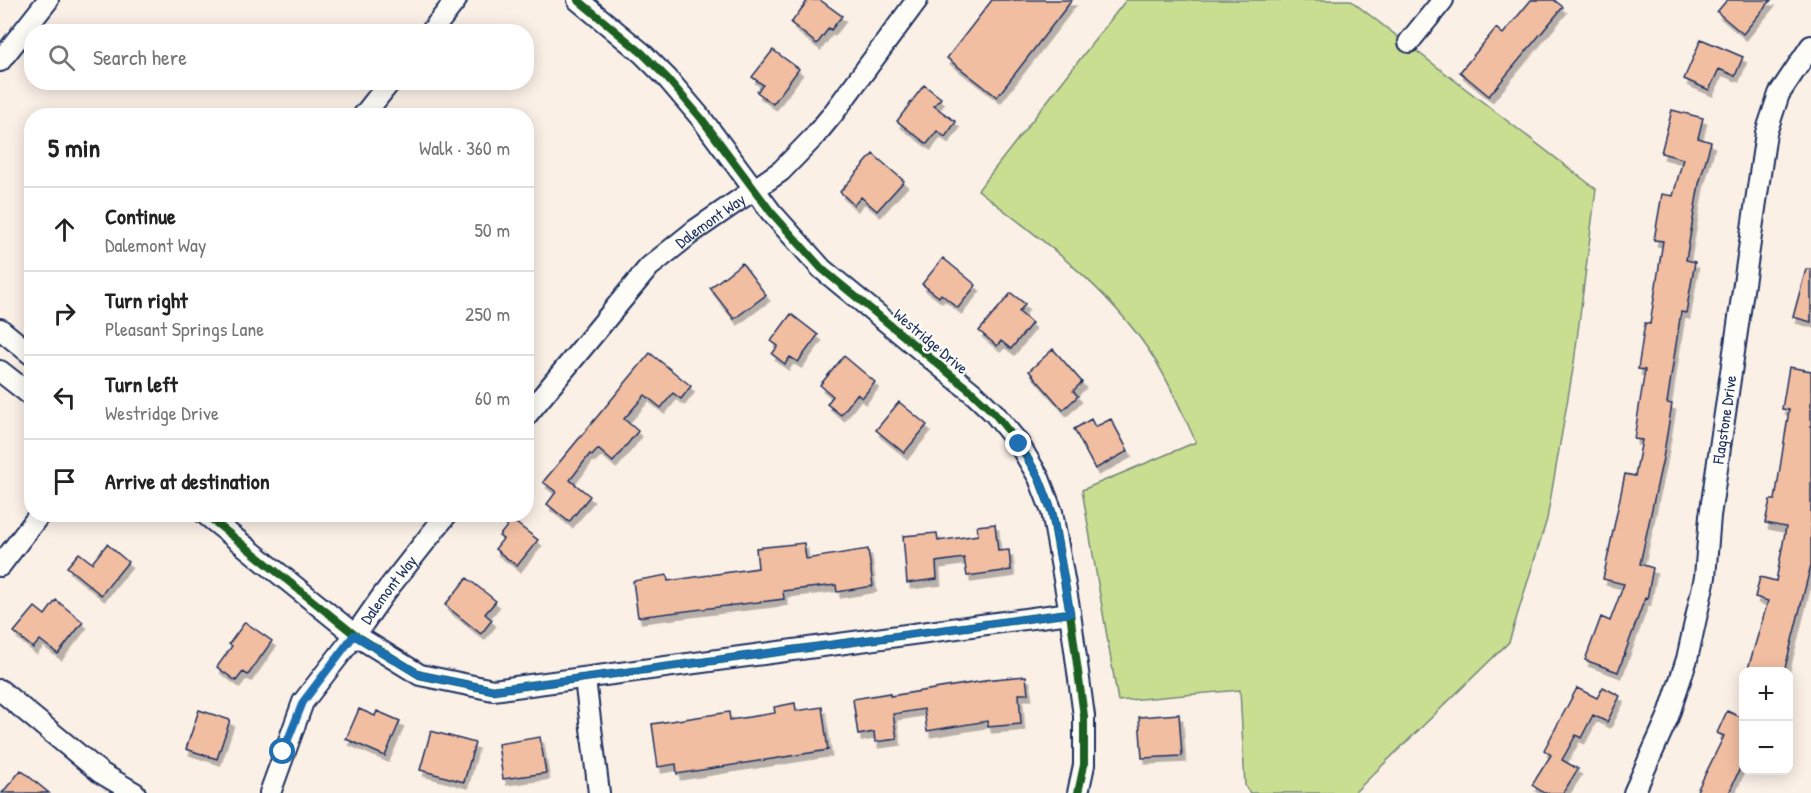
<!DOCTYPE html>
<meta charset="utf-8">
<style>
body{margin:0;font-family:"Patrick Hand",sans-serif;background:#f6f6f6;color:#222}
.controls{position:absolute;right:18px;bottom:18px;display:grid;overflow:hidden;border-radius:12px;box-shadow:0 3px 15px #0003}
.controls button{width:54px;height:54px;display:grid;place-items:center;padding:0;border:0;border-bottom:2px solid #e0e0e0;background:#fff;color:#222;font:30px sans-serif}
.stop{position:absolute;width:18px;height:18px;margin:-14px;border:4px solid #1f6fb2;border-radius:50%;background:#fff}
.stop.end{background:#1f6fb2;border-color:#fff;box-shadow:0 2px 6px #0008}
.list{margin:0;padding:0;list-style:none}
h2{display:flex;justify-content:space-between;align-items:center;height:78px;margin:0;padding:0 24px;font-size:26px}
h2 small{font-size:20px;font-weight:400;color:#767676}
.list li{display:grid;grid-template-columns:39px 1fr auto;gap:18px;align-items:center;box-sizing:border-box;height:84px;padding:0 24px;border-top:2px solid #e0e0e0}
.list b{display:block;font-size:22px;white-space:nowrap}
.list p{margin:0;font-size:20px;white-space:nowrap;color:#767676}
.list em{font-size:20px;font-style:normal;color:#767676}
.icon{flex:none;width:33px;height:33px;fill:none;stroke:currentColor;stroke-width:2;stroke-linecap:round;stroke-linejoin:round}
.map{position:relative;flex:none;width:1811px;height:793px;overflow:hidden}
.search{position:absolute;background:#fff;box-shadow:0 3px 15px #0003;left:24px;top:24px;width:510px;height:66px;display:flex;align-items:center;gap:15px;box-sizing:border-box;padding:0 21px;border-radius:24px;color:#767676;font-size:22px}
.panel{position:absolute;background:#fff;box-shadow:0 3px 15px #0003;left:24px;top:108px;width:510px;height:414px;border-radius:24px}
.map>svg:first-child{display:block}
</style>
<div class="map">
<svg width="1811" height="793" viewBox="0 0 1811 793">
<defs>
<filter id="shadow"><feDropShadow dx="3.5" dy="6" stdDeviation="0" flood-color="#0004"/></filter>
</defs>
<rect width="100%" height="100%" fill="#fbf0e6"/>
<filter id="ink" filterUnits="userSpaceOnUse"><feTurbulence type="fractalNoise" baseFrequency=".0167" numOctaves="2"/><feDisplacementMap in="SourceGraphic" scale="12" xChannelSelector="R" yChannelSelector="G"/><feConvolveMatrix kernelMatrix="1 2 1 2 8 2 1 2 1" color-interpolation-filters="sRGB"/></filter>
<g filter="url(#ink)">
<!-- green -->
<path fill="#cade92" stroke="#728678" stroke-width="1.5" d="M 1126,0 L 1350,0 L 1596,189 L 1574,363 L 1547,519 L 1509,642 L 1354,793 L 1250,793 L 1245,786 L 1240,690 L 1118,701 L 1082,490 L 1196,442 C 1183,415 1171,385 1155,360 C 1111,289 1042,240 978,190 Z"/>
<!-- building -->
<path fill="#f1bea2" stroke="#1b2f5e" stroke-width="1.5" filter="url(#shadow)" d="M 808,0 L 820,0 L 842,16 L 831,30 L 829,28 L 817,44 L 791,23 Z
M 992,0 L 1072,0 L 997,97 L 947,58 Z
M 1531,0 L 1554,0 L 1563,7 L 1489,96 L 1460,72 L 1496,28 L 1503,34 Z
M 1727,0 L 1771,0 L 1743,34 L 1717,12 Z
M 1701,39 L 1743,57 L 1735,76 L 1719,69 L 1709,90 L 1684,79 Z
M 773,50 L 799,69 L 773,104 L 757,92 L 763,85 L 752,77 Z
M 924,85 L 941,98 L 934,106 L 956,122 L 945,137 L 937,131 L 927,144 L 897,121 Z
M 1672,110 L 1703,118 L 1698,138 L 1711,142 L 1699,184 L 1686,260 L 1695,262 L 1686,313 L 1681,312 L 1667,403 L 1672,404 L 1663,458 L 1640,564 L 1653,568 L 1647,599 L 1645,598 L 1618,672 L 1585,660 L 1601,617 L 1610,621 L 1624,584 L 1603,579 L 1625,474 L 1635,476 L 1642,440 L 1634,439 L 1645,370 L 1638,369 L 1645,323 L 1650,324 L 1663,241 L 1654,240 L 1662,194 L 1673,196 L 1683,159 L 1661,153 Z
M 873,154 L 904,181 L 877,211 L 861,197 L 854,205 L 840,192 Z
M 943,258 L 976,285 L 958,308 L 941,294 L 939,297 L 922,284 Z
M 742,263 L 766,295 L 734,319 L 710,288 Z
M 1806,269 L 1811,269 L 1811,322 L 1793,317 Z
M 1011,293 L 1025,304 L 1019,312 L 1032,323 L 1011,349 L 1001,341 L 997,346 L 979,331 Z
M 791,314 L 818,335 L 798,362 L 790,357 L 785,364 L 772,354 L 778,346 L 771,341 Z
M 1053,349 L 1082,382 L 1073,391 L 1078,396 L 1063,410 L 1029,371 Z
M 650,353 L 691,386 L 681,399 L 673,393 L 661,408 L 645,395 L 624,419 L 638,431 L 613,462 L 598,449 L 592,456 L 590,454 L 570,480 L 590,496 L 569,522 L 547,504 L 556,492 L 543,482 Z
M 844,356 L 875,382 L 862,398 L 857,394 L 841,415 L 827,404 L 833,396 L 820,385 Z
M 1789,367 L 1811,371 L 1811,565 L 1784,672 L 1747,672 L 1768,601 L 1755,597 L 1760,577 L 1776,581 L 1786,527 L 1765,523 L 1770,500 L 1775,500 L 1789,410 L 1782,409 Z
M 899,402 L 927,425 L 904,453 L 876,430 Z
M 1091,419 L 1095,427 L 1111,419 L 1128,451 L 1095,469 L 1074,429 Z
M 512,520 L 538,540 L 517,566 L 495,549 L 503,539 L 499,536 Z
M 995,524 L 998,551 L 1009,550 L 1011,570 L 967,576 L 964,558 L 936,562 L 937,579 L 907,583 L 903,536 L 937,533 L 938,541 L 978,535 L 977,526 Z
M 804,543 L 806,559 L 868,549 L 873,586 L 837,592 L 836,585 L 783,591 L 784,599 L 638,617 L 633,581 L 667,575 L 668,581 L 758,568 L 756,548 Z
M 107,544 L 128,562 L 101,595 L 67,567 L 79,553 L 92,563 Z
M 467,578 L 496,601 L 485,614 L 492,620 L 481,634 L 445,605 Z
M 56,600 L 83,622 L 58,654 L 40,640 L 33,648 L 14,632 L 35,607 L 45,615 Z
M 245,622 L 272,641 L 248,675 L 243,672 L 236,681 L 217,667 L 232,646 L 229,644 Z
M 1026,676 L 1028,694 L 1019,694 L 1021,724 L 988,727 L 987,721 L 927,731 L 924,709 L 893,714 L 897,739 L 875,742 L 874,732 L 858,735 L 853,699 L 890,693 L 890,696 L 984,681 L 984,680 Z
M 1603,687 L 1620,696 L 1607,722 L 1593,715 L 1581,738 L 1576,735 L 1562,760 L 1578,769 L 1563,793 L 1544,793 L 1532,785 L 1551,755 L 1544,750 L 1577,688 L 1597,698 Z
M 795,703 L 796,711 L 822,707 L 828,750 L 677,774 L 676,764 L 658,767 L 652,724 L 729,712 L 730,720 L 775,713 L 774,707 Z
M 359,709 L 375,716 L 377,711 L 400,721 L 385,756 L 346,739 Z
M 199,710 L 230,720 L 217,759 L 186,749 Z
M 1727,711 L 1743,718 L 1743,761 L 1729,793 L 1696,793 L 1724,736 L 1717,733 Z
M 1179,714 L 1182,756 L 1142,758 L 1139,717 Z
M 431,731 L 475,743 L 464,782 L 420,770 Z
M 540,737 L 546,773 L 503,779 L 498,744 Z
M 21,770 L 49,793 L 2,793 Z"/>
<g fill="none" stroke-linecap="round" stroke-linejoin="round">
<defs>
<g id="minor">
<path d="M 578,0 L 642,53 L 667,78 L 701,118 L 771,212 L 822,269 L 973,393 L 994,413 L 1019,444 L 1039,478 L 1052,512 L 1070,613 L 1084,716 L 1084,765 L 1078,793"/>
<path d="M 431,32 L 456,0"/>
<path d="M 1409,42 L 1443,0"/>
<path d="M 0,61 L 48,0"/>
<path d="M 363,116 L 390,82"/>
<path d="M 0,329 L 32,355"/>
<path d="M 0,371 L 32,396"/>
<path id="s1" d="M 526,416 L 649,267 L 694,231 L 781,171 L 813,138 L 832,115 L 917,0"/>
<path d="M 205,514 L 355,635 L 420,675 L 493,690 L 1070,613"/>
<path d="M 0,566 L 40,514"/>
<path d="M 585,679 L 599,793"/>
<path d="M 0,690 L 101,773 L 135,793"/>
<path id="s2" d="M 270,793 L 303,702 L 355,635 L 383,595 L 447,514"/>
<path id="s3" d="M 1634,793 L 1668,717 L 1687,659 L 1705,577 L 1710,516 L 1766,133 L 1779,94 L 1811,46"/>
</g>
</defs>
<!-- minor casing -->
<use href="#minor" stroke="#1b2f5e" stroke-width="24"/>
<!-- minor -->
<use href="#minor" stroke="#fdfcf7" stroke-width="20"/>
<defs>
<path id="cycleway" d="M 578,0 L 642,53 L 667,78 L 701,118 L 771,212 L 822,269 L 973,393 L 994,413 L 1019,444 L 1039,478 L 1052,512 L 1070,613 L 1084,716 L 1084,765 L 1078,793
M 205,514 L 355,635 L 420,675 L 493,690 L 1070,613"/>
</defs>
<!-- cycleway casing -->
<use href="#cycleway" stroke="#fdfcf7" stroke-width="11"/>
<!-- cycleway -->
<use href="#cycleway" stroke="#1b5e20" stroke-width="8"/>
</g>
</g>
<g fill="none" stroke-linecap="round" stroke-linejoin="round" filter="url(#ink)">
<!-- route -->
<path stroke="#1f6fb2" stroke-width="8" d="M 283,752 L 303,702 L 354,635 L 420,675 L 493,690 L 1070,613 L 1052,512 L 1039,478 L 1019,444"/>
</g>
<g text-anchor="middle" stroke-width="4.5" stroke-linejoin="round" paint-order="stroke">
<!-- street labels -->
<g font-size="16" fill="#1b2f5e" stroke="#fdfcf7">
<text dy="6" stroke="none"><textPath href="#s1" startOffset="270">Dalemont Way</textPath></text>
<text transform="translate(931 341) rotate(40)" y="6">Westridge Drive</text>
<text dy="6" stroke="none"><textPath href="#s3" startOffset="387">Flagstone Drive</textPath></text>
<text dy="6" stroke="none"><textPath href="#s2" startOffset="238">Dalemont Way</textPath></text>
</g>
</g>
</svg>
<div class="controls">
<button>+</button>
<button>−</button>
</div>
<div class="stop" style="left:283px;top:752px"></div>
<div class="stop end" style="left:1019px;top:444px"></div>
<div class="search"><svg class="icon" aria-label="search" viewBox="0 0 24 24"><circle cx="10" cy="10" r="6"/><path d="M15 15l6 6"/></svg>Search here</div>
<section class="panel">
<h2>5 min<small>Walk · 360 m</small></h2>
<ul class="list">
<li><svg class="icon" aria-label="ahead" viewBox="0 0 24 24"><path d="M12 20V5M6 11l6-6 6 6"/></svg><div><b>Continue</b><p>Dalemont Way</p></div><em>50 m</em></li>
<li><svg class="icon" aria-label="right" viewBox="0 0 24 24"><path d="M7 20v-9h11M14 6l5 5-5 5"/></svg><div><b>Turn right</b><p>Pleasant Springs Lane</p></div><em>250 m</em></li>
<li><svg class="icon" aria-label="left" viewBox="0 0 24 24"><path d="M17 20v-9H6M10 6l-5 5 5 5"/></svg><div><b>Turn left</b><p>Westridge Drive</p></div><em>60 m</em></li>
<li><svg class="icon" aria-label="arrive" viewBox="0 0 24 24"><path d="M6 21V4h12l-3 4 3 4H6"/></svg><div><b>Arrive at destination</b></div></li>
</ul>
</section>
</div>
